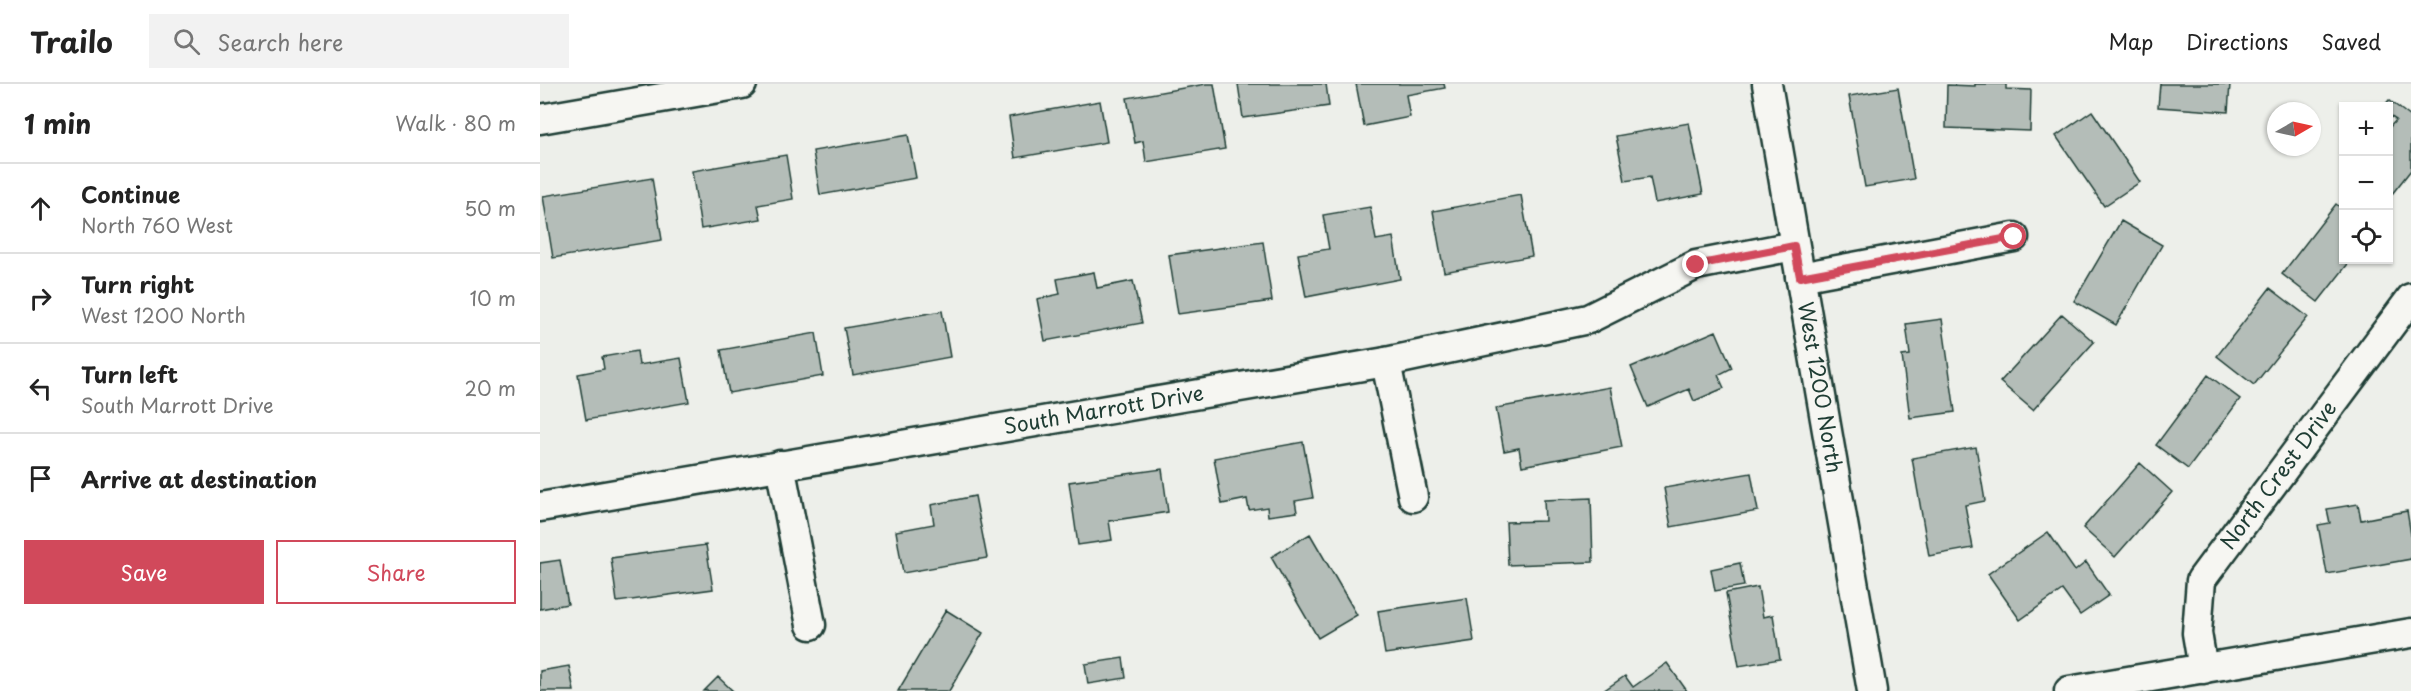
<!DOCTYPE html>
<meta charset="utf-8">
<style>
body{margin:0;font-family:"Playpen Sans",sans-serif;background:#f2f2f2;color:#222}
.controls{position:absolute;right:18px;top:18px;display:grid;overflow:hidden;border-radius:0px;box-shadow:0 2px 4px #0004}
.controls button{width:54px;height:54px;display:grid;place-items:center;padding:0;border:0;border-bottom:2px solid #e0e0e0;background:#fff;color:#222;font:30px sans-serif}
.compass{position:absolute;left:1727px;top:18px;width:54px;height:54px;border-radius:50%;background:#fff;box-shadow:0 2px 4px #0004;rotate:81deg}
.stop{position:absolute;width:18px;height:18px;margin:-14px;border:4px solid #d1495b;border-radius:50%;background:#fff}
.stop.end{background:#d1495b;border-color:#fff;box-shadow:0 2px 6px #0008}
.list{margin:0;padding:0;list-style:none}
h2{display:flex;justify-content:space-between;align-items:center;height:78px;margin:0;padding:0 24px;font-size:26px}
h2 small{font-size:20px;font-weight:400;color:#767676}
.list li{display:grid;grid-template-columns:39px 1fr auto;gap:18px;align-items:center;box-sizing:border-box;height:90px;padding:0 24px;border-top:2px solid #e0e0e0}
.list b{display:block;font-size:22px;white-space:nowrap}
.list p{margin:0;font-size:20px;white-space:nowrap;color:#767676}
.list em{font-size:20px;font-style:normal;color:#767676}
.actions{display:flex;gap:12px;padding:18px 24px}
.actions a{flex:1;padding:14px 0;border:2px solid #d1495b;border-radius:0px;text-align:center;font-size:21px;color:#d1495b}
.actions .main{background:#d1495b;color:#fff}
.icon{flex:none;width:33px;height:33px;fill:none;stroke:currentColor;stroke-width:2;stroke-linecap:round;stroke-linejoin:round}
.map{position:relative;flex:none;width:1871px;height:607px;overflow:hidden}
header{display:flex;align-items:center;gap:36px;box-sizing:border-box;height:84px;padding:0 30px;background:#fff;border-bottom:2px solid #e0e0e0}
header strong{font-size:28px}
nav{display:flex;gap:33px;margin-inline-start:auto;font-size:21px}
.search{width:420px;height:54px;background:#f2f2f2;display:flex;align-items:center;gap:15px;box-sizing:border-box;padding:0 21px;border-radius:0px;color:#767676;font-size:22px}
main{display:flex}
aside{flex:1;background:#fff}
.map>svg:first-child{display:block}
</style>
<header>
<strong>Trailo</strong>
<div class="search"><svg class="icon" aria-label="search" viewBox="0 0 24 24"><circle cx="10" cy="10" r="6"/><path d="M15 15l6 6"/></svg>Search here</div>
<nav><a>Map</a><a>Directions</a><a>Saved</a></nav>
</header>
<main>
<aside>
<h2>1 min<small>Walk · 80 m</small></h2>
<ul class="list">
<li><svg class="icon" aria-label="ahead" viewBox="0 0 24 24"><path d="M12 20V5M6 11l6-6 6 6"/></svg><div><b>Continue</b><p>North 760 West</p></div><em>50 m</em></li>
<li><svg class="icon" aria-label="right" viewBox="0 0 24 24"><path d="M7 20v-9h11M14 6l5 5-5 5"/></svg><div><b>Turn right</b><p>West 1200 North</p></div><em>10 m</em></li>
<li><svg class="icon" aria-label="left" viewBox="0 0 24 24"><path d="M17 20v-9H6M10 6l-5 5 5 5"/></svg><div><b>Turn left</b><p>South Marrott Drive</p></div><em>20 m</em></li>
<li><svg class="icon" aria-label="arrive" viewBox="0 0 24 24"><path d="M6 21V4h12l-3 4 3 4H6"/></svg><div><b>Arrive at destination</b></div></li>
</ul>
<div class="actions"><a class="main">Save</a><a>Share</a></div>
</aside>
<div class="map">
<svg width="1871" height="607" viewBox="0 0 1871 607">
<rect width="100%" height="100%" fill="#edefea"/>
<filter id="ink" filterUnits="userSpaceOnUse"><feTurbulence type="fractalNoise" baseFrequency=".0167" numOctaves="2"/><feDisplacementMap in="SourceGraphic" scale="12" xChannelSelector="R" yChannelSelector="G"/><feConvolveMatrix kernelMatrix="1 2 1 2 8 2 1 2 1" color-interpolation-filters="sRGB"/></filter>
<g filter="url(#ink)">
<!-- building -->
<path fill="#b4bdb8" stroke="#1f3d34" stroke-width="1.5" d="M 666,0 L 674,0 L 685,65 L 606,78 L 603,57 L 595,59 L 587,14 Z
M 698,0 L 786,0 L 789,22 L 703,34 Z
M 816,0 L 904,0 L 905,4 L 866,11 L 870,33 L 824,42 Z
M 1435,0 L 1466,0 L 1466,5 L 1491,6 L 1490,47 L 1406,44 L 1407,1 L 1435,2 Z
M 1620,0 L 1690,0 L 1688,28 L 1618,23 Z
M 1358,4 L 1374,95 L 1325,103 L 1309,12 Z
M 1849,16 L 1871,33 L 1871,86 L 1848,115 L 1848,45 L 1856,36 L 1848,31 L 1848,22 L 1844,22 Z
M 560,17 L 567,58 L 475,74 L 469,33 Z
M 1552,27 L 1600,98 L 1564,122 L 1516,52 Z
M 1149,39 L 1163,110 L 1115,119 L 1110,93 L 1085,97 L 1076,52 Z
M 368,51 L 376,94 L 280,111 L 273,67 Z
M 246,71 L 253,115 L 218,121 L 221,135 L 161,145 L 152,87 Z
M 112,94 L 122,156 L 13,174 L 3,112 Z
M 981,111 L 992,172 L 904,188 L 893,127 Z
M 1796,120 L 1804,126 L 1804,176 L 1811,176 L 1778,218 L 1742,190 Z
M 830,123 L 836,156 L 853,153 L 860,195 L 766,213 L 758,170 L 789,165 L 783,131 Z
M 1581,137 L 1622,161 L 1576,241 L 1534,217 Z
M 723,158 L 732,217 L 638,230 L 629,171 Z
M 554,188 L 557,204 L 593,197 L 602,239 L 505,257 L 497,215 L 520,210 L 517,195 Z
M 1730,204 L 1768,233 L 1714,301 L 1677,272 Z
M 402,227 L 410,273 L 313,291 L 304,244 Z
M 1522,230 L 1554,258 L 1493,326 L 1460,298 Z
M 1402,235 L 1415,328 L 1370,334 L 1362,272 L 1370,271 L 1366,240 Z
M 1176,247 L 1192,284 L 1178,291 L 1184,304 L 1154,317 L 1149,305 L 1108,323 L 1091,283 Z
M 276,249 L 283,292 L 189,309 L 181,266 Z
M 97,267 L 99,281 L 141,274 L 149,318 L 46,336 L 38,290 L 64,285 L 62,273 Z
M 1668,291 L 1700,315 L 1648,385 L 1616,361 Z
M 1070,303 L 1082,363 L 982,382 L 979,364 L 964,367 L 956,324 Z
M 763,358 L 773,414 L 755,417 L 757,428 L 728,432 L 727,423 L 709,426 L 707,415 L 682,420 L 674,374 Z
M 1436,363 L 1445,417 L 1425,421 L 1433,464 L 1389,472 L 1372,374 Z
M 1600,379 L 1632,408 L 1575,473 L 1543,444 Z
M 622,385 L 628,428 L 569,437 L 572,456 L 538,461 L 529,398 Z
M 1211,389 L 1218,427 L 1131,443 L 1124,404 Z
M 435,412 L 447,474 L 363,489 L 356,447 L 394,440 L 391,421 Z
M 1051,414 L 1053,478 L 968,481 L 966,438 L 1005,437 L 1004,416 Z
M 1818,420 L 1821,436 L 1867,427 L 1871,451 L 1871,475 L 1787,490 L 1778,441 L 1790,439 L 1787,425 Z
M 1508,448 L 1535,487 L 1546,478 L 1569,511 L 1540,531 L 1522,506 L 1480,536 L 1448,490 Z
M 770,450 L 817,531 L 778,554 L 731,473 Z
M 166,461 L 173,505 L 77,518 L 71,474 Z
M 20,476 L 28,520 L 0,525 L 0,479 Z
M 1200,479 L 1204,502 L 1175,507 L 1171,485 Z
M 1218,503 L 1223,533 L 1233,531 L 1240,575 L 1199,582 L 1186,509 Z
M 927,514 L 934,557 L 845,570 L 838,527 Z
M 406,526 L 443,549 L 409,607 L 358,607 Z
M 583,574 L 586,594 L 548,600 L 545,580 Z
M 1127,579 L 1147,607 L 1063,607 L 1085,592 L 1093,603 Z
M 29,582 L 34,607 L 0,607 L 0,587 Z
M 178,593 L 193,607 L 164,607 Z"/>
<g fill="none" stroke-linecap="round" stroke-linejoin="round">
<defs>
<g id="minor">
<path id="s1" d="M 1227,0 L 1332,607"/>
<path d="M 0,35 L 202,0"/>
<path d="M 1260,193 L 1474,153"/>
<path d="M 846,278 L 873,413"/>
<path d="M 240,381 L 271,541"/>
<path id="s2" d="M 0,423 L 846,278 L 1048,235 L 1156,181 L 1254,162"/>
<path id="s3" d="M 1663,585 L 1657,549 L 1661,496 L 1871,214"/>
<path d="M 1529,607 L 1871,549"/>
</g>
</defs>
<!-- minor casing -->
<use href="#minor" stroke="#1f3d34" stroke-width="33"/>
<!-- minor -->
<use href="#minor" stroke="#f6f6f2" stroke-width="28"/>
</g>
</g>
<g fill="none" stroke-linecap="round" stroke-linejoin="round" filter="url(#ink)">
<!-- route -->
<path stroke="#d1495b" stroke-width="8" d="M 1156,181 L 1254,162 L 1260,193 L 1474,153"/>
</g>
<g text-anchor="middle" stroke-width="4.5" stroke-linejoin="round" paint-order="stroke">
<!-- street labels -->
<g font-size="21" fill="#1f3d34" stroke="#f6f6f2">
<text dy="7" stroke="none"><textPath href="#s1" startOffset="308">West 1200 North</textPath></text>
<text dy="7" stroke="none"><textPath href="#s2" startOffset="572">South Marrott Drive</textPath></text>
<text dy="7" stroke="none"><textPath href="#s3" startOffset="220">North Crest Drive</textPath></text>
</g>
</g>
</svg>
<div class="controls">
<button>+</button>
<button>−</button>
<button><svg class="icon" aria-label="locate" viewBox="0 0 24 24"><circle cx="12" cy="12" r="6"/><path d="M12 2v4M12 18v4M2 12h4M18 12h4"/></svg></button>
</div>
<svg class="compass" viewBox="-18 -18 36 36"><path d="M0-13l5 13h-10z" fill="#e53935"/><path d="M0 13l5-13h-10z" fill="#767676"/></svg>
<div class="stop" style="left:1474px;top:153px"></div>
<div class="stop end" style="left:1156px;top:181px"></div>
</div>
</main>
